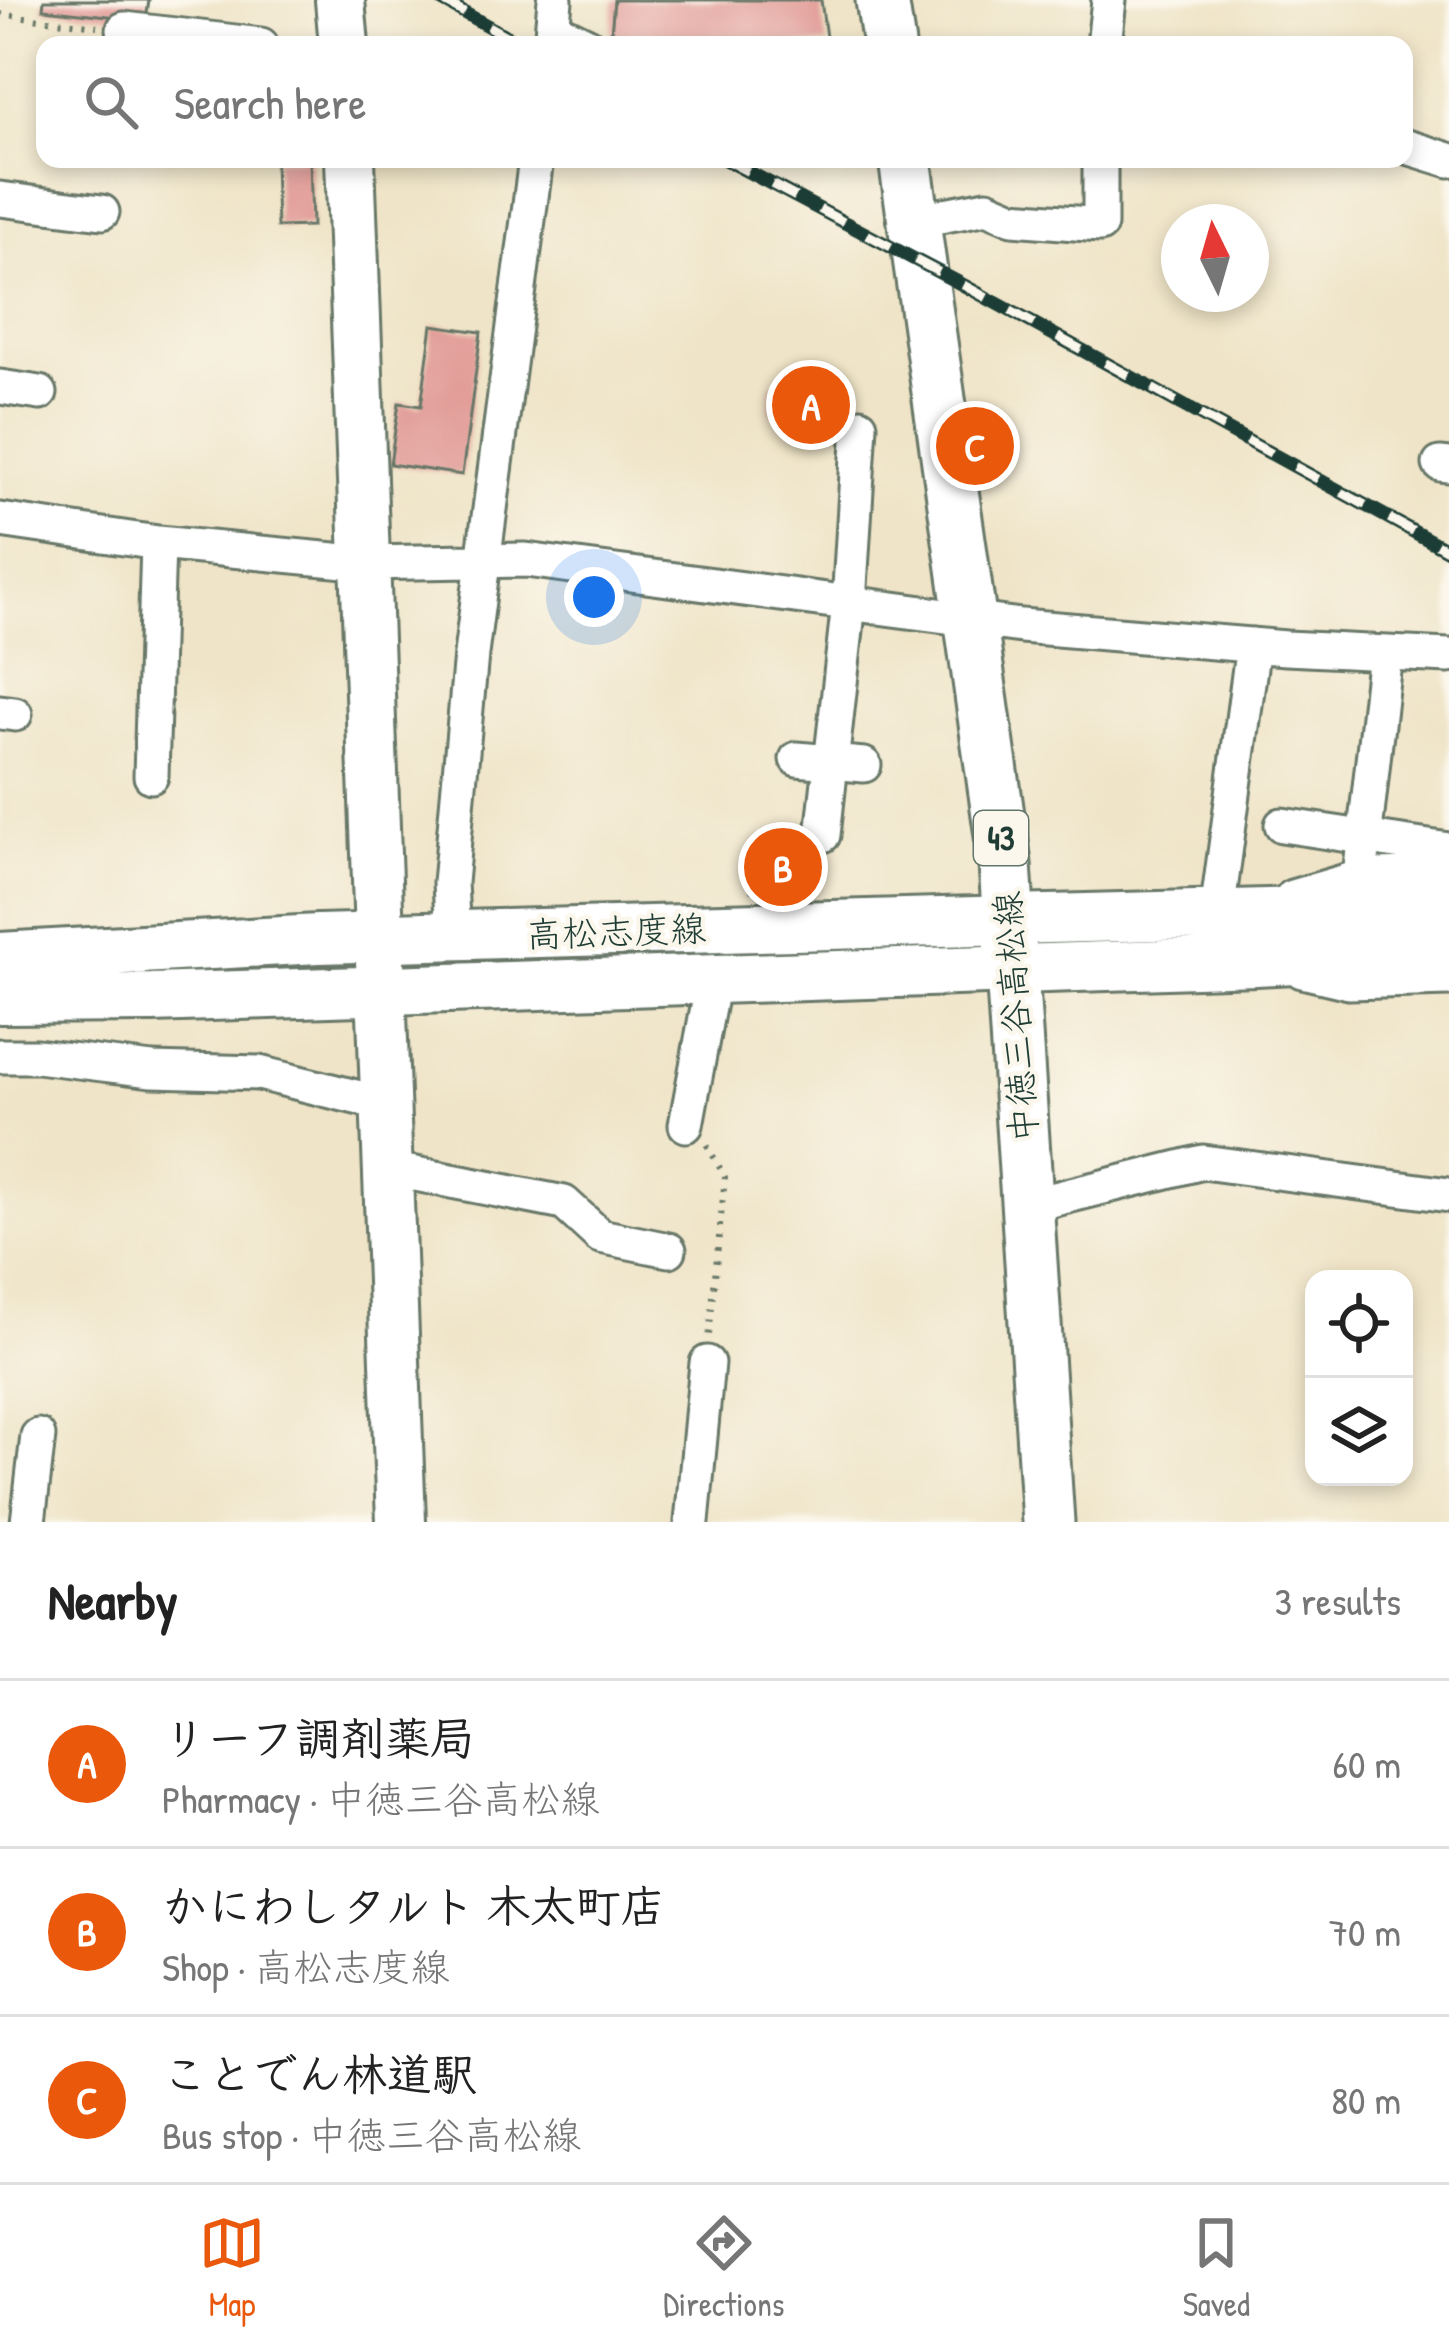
<!DOCTYPE html>
<meta charset="utf-8">
<style>
body{margin:0;font-family:"Patrick Hand","Klee One",sans-serif;background:#f2f2f2;color:#222}
.controls{position:absolute;right:36px;bottom:36px;display:grid;overflow:hidden;border-radius:24px;box-shadow:0 6px 18px #0003}
.controls button{width:108px;height:108px;display:grid;place-items:center;padding:0;border:0;border-bottom:3px solid #e0e0e0;background:#fff;color:#222;font:60px sans-serif}
.compass{position:absolute;left:1161px;top:204px;width:108px;height:108px;border-radius:50%;background:#fff;box-shadow:0 6px 18px #0003;rotate:355deg}
.you{position:absolute;left:594px;top:597px;width:42px;height:42px;margin:-30px;border:9px solid #fff;border-radius:50%;background:#1a73e8;box-shadow:0 0 0 18px #1a73e833}
.badge{display:grid;place-items:center;width:78px;height:78px;border-radius:50%;background:#ea580c;color:#fff;font-size:39px;font-weight:700}
.pin{position:absolute;translate:-50% -50%;border:6px solid #fff;box-shadow:0 3px 12px #0006}
.list{margin:0;padding:0;list-style:none}
h2{display:flex;justify-content:space-between;align-items:center;height:156px;margin:0;padding:0 48px;font-size:51px}
h2 small{font-size:39px;font-weight:400;color:#767676}
.list li{display:grid;grid-template-columns:78px 1fr auto;gap:36px;align-items:center;box-sizing:border-box;height:168px;padding:0 48px;border-top:3px solid #e0e0e0}
.list b{display:block;font-size:45px;white-space:nowrap}
.list p{margin:0;font-size:39px;white-space:nowrap;color:#767676}
.list em{font-size:39px;font-style:normal;color:#767676}
.icon{flex:none;width:66px;height:66px;fill:none;stroke:currentColor;stroke-width:2;stroke-linecap:round;stroke-linejoin:round}
.map{position:relative;flex:none;width:1449px;height:1522px;overflow:hidden}
.search{position:absolute;background:#fff;box-shadow:0 6px 18px #0003;left:36px;right:36px;top:36px;height:132px;display:flex;align-items:center;gap:30px;box-sizing:border-box;padding:0 42px;border-radius:24px;color:#767676;font-size:45px}
.sheet{height:660px;background:#fff}
nav{display:flex;justify-content:space-around;align-items:center;box-sizing:border-box;height:168px;border-top:3px solid #e0e0e0;background:#fff;font-size:33px;color:#767676}
nav a{display:grid;justify-items:center;gap:6px}
nav .on{color:#ea580c}
.map>svg:first-child{display:block}
</style>
<div class="map">
<svg width="1449" height="1522" viewBox="0 0 1449 1522">
<rect width="100%" height="100%" fill="#fbf7ec"/>
<filter id="ink" filterUnits="userSpaceOnUse"><feTurbulence type="fractalNoise" baseFrequency=".00833" numOctaves="2"/><feDisplacementMap in="SourceGraphic" scale="24" xChannelSelector="R" yChannelSelector="G"/><feConvolveMatrix kernelMatrix="1 2 1 2 8 2 1 2 1" color-interpolation-filters="sRGB"/></filter>
<filter id="wash" filterUnits="userSpaceOnUse"><feTurbulence type="fractalNoise" baseFrequency=".004" numOctaves="4" result="noise"/><feDisplacementMap in="SourceGraphic" scale="48" xChannelSelector="R" yChannelSelector="G"/><feGaussianBlur stdDeviation="2.7" result="paint"/><feColorMatrix in="noise" values="0 0 0 0 0 0 0 0 0 0 0 0 0 0 0 0 0 1.4 0 .05"/><feComposite in="paint" operator="in"/></filter>
<g filter="url(#wash)">
<rect width="100%" height="100%" fill="#efe4c7"/>
<g id="blocks">
<!-- building -->
<path fill="#e29d99" d="M 44,0 L 149,0 L 146,20 L 43,9 Z
M 614,0 L 821,0 L 827,45 L 610,45 Z
M 275,159 L 310,159 L 312,226 L 277,227 Z
M 432,325 L 481,332 L 462,475 L 390,464 L 399,403 L 421,406 Z
M 772,385 L 850,391 L 851,404 L 841,405 L 842,415 L 771,413 Z
M 755,840 L 815,843 L 812,892 L 751,891 Z"/>
</g>
</g>
<g filter="url(#ink)">
<use href="#blocks" fill-opacity="0" stroke="#687767" stroke-width="3"/>
<g fill="none" stroke-linecap="round" stroke-linejoin="round">
<defs>
<path id="street" d="M 553,28 L 588,45
M 124,29 L 261,45
M 551,45 L 555,0
M 1104,45 L 1109,0
M 1404,146 L 1449,160
M 0,199 L 102,212
M 913,221 L 987,207 L 1013,218 L 1100,225 L 1100,159
M 0,387 L 40,393
M 1440,464 L 1449,465
M 0,520 L 158,543 L 366,563 L 526,560 L 1021,626 L 1286,648 L 1449,656
M 0,712 L 15,714
M 797,759 L 864,765
M 151,776 L 158,543
M 1282,825 L 1449,850
M 823,835 L 849,603 L 860,425
M 1360,877 L 1385,653
M 1292,897 L 1360,877 L 1449,873
M 1236,909 L 1217,913 L 1253,645
M 453,936 L 450,883 L 471,654 L 536,159
M 1302,971 L 1349,982 L 1449,979
M 0,1056 L 37,1056 L 152,1070 L 259,1073 L 388,1105
M 686,1125 L 709,1002 L 708,978
M 390,1169 L 564,1203 L 600,1236 L 669,1250
M 1027,1206 L 1203,1162 L 1449,1195
M 28,1522 L 38,1436
M 692,1522 L 707,1363"/>
<path id="secondary" d="M 340,0 L 344,45
M 350,159 L 401,1522
M 0,957 L 318,939 L 1449,908
M 0,999 L 152,998 L 1256,961 L 1449,951"/>
<path id="primary" d="M 882,0 L 889,45
M 905,159 L 1005,864 L 1048,1522"/>
</defs>
<!-- street casing -->
<use href="#street" stroke="#687767" stroke-width="39"/>
<!-- secondary casing -->
<use href="#secondary" stroke="#687767" stroke-width="54"/>
<!-- primary casing -->
<use href="#primary" stroke="#687767" stroke-width="57"/>
<!-- path -->
<path stroke="#687767" stroke-width="6" stroke-dasharray="3 9" stroke-linecap="butt" d="M 0,14 L 97,26
M 707,1145 L 725,1177 L 709,1336"/>
<!-- street -->
<use href="#street" stroke="#fff" stroke-width="33"/>
<!-- secondary -->
<use href="#secondary" stroke="#fff" stroke-width="48"/>
<!-- primary -->
<use href="#primary" stroke="#fff" stroke-width="51"/>
<defs>
<path id="rail" d="M 441,0 L 522,45
M 724,159 L 967,287 L 1449,551"/>
</defs>
<!-- rail casing -->
<use href="#rail" stroke="#1f3d34" stroke-width="14"/>
<!-- rail -->
<use href="#rail" stroke="#fbf7ec" stroke-width="9" stroke-dasharray="27" stroke-linecap="butt"/>
</g>
</g>
<g text-anchor="middle" stroke-width="9" stroke-linejoin="round" paint-order="stroke">
<!-- shield labels -->
<rect fill="#fbf7ec" stroke="#61756b" stroke-width="3" x="974" y="811" width="54" height="54" rx="9"/>
<g font-size="33" font-weight="bold" fill="#1f3d34">
<text x="1001" y="850">43</text>
</g>
<!-- street labels -->
<g font-size="36" fill="#1f3d34" stroke="#fbf7ec">
<text transform="translate(616 931) rotate(-2)" y="13">高松志度線</text>
<text transform="translate(1015 1017) rotate(-94)" y="13">中徳三谷高松線</text>
</g>
</g>
</svg>
<div class="controls">
<button><svg class="icon" aria-label="locate" viewBox="0 0 24 24"><circle cx="12" cy="12" r="6"/><path d="M12 2v4M12 18v4M2 12h4M18 12h4"/></svg></button>
<button><svg class="icon" aria-label="layers" viewBox="0 0 24 24"><path d="M12 4l9 5-9 5-9-5zM3 14l9 5 9-5"/></svg></button>
</div>
<svg class="compass" viewBox="-18 -18 36 36"><path d="M0-13l5 13h-10z" fill="#e53935"/><path d="M0 13l5-13h-10z" fill="#767676"/></svg>
<div class="you"></div>
<div class="pin badge" style="left:811px;top:405px">A</div>
<div class="pin badge" style="left:783px;top:867px">B</div>
<div class="pin badge" style="left:975px;top:446px">C</div>
<div class="search"><svg class="icon" aria-label="search" viewBox="0 0 24 24"><circle cx="10" cy="10" r="6"/><path d="M15 15l6 6"/></svg>Search here</div>
</div>
<section class="sheet">
<h2>Nearby<small>3 results</small></h2>
<ul class="list">
<li><span class="badge">A</span><div><b>リーフ調剤薬局</b><p>Pharmacy · 中徳三谷高松線</p></div><em>60 m</em></li>
<li><span class="badge">B</span><div><b>かにわしタルト 木太町店</b><p>Shop · 高松志度線</p></div><em>70 m</em></li>
<li><span class="badge">C</span><div><b>ことでん林道駅</b><p>Bus stop · 中徳三谷高松線</p></div><em>80 m</em></li>
</ul>
</section>
<nav>
<a class="on"><svg class="icon" aria-label="map" viewBox="0 0 24 24"><path d="M3 6l6-2 6 2 6-2v14l-6 2-6-2-6 2zM9 4v14M15 6v14"/></svg>Map</a>
<a><svg class="icon" aria-label="directions" viewBox="0 0 24 24"><path d="M12 3l9 9-9 9-9-9zM9 14v-3h6M13 9l2 2-2 2"/></svg>Directions</a>
<a><svg class="icon" aria-label="saved" viewBox="0 0 24 24"><path d="M7 4h10v16l-5-4-5 4z"/></svg>Saved</a>
</nav>
